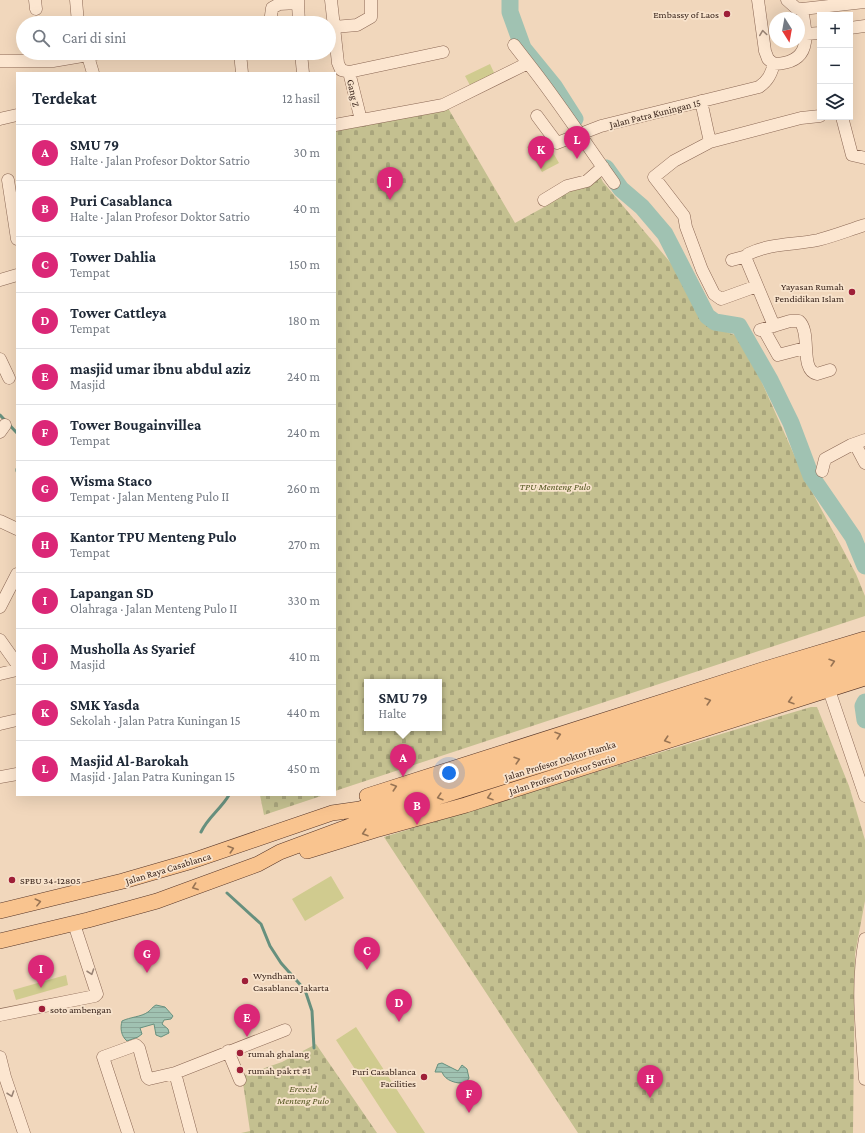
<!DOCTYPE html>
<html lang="id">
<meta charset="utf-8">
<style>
body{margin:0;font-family:"Crimson Pro",serif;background:#f6f6f7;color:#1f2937}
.controls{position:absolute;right:12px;top:12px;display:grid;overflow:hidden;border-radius:0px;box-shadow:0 4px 16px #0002}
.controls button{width:36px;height:36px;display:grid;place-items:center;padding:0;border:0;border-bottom:1px solid #e0e1e3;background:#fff;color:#1f2937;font:20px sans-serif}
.compass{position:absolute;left:769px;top:12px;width:36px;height:36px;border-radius:50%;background:#fff;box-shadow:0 4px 16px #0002;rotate:169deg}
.you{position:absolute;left:449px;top:773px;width:14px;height:14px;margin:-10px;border:3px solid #fff;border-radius:50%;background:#1a73e8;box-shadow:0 0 0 6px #1a73e833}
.badge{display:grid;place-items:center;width:26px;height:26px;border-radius:50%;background:#db2777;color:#fff;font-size:13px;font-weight:700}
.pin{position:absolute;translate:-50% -33px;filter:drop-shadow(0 1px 2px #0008)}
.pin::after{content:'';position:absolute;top:21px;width:14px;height:12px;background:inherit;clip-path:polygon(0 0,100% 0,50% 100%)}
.popup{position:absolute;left:364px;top:679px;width:78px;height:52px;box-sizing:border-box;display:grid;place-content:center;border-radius:0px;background:#fff;filter:drop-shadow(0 1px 3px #0005);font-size:13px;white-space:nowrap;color:#747a83}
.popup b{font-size:15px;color:#1f2937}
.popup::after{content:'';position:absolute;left:50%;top:100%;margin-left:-8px;border:8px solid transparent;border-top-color:#fff}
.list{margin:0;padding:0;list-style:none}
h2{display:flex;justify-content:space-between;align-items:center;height:52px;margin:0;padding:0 16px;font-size:17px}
h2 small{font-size:13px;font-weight:400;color:#747a83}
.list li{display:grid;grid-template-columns:26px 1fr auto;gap:12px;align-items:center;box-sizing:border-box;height:56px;padding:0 16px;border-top:1px solid #e0e1e3}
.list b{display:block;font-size:15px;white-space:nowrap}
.list p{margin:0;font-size:13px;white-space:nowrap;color:#747a83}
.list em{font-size:13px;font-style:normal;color:#747a83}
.icon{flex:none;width:22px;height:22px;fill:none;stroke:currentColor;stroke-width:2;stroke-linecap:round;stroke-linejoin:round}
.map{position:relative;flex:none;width:865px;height:1133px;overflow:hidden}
.search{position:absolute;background:#fff;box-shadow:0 4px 16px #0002;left:16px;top:16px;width:320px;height:44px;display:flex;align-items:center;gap:10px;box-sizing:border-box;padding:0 14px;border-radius:22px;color:#747a83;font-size:15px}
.panel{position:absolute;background:#fff;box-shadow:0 4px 16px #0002;left:16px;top:72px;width:320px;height:724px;border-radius:0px}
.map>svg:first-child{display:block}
</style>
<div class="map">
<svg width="865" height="1133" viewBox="0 0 865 1133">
<defs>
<pattern id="cemetery-stones" width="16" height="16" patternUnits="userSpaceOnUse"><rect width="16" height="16" fill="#c4c090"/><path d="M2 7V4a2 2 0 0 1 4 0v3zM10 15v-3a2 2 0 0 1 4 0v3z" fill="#a9a57c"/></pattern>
<pattern id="water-rules" width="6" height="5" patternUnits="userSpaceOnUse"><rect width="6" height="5" fill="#a0c2b2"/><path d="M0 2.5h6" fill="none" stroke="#8ba698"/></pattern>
</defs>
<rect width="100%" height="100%" fill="#f1d7bc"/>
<!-- cemetery -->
<path fill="url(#cemetery-stones)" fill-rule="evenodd" d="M 448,108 L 515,223 L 546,206 L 566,190 L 588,187 L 599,174 L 603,182 L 680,274 L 704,323 L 742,338 L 804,477 L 856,574 L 865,596 L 865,616 L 335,791 L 335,126 ZM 367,682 L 439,682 L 439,728 L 367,728 Z
M 811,707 L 817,707 L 849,786 L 865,840 L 865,901 L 855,954 L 853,1133 L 578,1133 L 384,837 C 527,794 668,749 811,707 Z
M 260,795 L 324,795 L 264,815 Z
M 316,1044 L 377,1133 L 241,1133 L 250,1131 L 242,1076 L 282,1062 Z"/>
<!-- pitch -->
<path fill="#d0cb8f" d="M 490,64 L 496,77 L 472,89 L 465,76 Z
M 544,137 L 559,163 L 542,172 L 527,147 Z
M 331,876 L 344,898 L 305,921 L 292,899 Z
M 66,975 L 68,985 L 16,1000 L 13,990 Z
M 356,1027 L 425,1133 L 397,1133 L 390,1123 L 336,1040 Z"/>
<!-- water -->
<path fill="url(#water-rules)" stroke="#67907e" d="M 156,1005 L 165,1007 L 173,1016 L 171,1019 L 164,1020 L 162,1024 L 168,1029 L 169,1033 L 161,1037 L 156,1035 L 154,1024 L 140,1028 L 142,1034 L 138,1037 L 127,1041 C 121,1036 120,1028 122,1021 C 130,1017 141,1017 148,1012 C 152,1009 152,1007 156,1005 Z
M 442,1063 L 458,1071 L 462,1065 L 467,1069 L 469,1078 L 466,1083 C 457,1084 445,1081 442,1072 L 435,1072 L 438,1064 Z"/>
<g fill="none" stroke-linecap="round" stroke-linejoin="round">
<!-- stream -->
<path stroke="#67907e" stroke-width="3" d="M 0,415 L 17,433
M 17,469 L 17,471
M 201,832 C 208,817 221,809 229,795
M 227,893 L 261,924 L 270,946 L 281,963 L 305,990 L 312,1011 L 314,1048"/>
<!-- river -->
<path stroke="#a0c2b2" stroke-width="17" d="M 510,0 L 510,12 L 523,48 L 554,86 L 575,119
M 606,168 L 621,189 L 642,207 L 665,234 L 707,316 L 715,322 L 739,326 L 770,380 L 791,423 L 811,476 L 853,537 L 865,566
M 865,702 L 863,706 L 865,720"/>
<defs>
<path id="minor" d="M 35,0 L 36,9
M 76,0 L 78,23
M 331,0 L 338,63 L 341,70 L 349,72 L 361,120
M 758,0 L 765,51 L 768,59 L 774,64
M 787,0 L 796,8 L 802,9 L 865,2
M 298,3 L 299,23
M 270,23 L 272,8 L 279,4 L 298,3 L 298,0
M 334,27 L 357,25 L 371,17 L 371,0
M 850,28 L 865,26
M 806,34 L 820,33
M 514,45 L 528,63
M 87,53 L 93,73
M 240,53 L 242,73
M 301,53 L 303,73
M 0,61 L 53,61 L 100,53
M 774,64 C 812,63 807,37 802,9
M 349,72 L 443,52
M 701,101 L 710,142
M 537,116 L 557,143 L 601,126 L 759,87 C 768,81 771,74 774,64
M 842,117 L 852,155 L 865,158
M 0,119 L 17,115
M 335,125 L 443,105 L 528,63 C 559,102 585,143 614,183
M 8,180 L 17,239
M 544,200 L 567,186 L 587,181 L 603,167
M 732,260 L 747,256
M 0,280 L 17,275
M 757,286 L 721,299 L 714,294 L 702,270 L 686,227 L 684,216 L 654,177 L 674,161 L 710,142 L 801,118 L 820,116
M 774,326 L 746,259 L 748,254 C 771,243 794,245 818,240 C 834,236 849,230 865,225
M 760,330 L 790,321 L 799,321 C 812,332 799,370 817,374 L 830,370
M 764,330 L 778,355 L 805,348
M 0,359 L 9,378
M 0,432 L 5,425
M 855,444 L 865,463
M 822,471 L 825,459 L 851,445 L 865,440
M 0,521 L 17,529
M 0,607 L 17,574
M 0,640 L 17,664
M 0,674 L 17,670
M 829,690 L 865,796
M 0,724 L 17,720
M 0,777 L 17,774
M 865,939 C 856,985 862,1032 865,1079
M 0,1015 L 95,996 L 97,994 L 74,924
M 228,1051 L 240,1080
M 0,1057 L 5,1077 L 24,1133
M 175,1073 L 191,1133
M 128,1133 L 103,1057 L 136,1045 L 139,1048 L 147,1077 L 149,1079 L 175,1073 L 285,1030"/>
<path id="major" d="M 367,796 L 765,669 L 865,639
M 307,851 L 375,830 L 466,805 L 865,678
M 0,911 L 123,881 L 192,861 L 332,813 L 360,809 L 865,652
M 0,941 L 88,920 L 157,901 L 258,864 L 280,852 L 377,816 L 865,664"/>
</defs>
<!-- minor casing -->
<use href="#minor" stroke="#8a6754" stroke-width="13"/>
<!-- major casing -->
<use href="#major" stroke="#573629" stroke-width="16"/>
<!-- minor -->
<use href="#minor" stroke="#fce6d0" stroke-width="12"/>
<!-- major -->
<use href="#major" stroke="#f9c48f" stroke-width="15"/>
</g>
<!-- one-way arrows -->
<defs><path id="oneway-chevron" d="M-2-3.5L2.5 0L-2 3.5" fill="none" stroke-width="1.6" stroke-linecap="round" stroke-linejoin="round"/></defs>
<g stroke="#9a8475">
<use href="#oneway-chevron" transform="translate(763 33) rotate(-98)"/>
<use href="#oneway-chevron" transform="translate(91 972) rotate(71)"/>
<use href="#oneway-chevron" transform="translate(11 1094) rotate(71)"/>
</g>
<g stroke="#987454">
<use href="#oneway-chevron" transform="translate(832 662) rotate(-17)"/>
<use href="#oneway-chevron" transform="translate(708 701) rotate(-17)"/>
<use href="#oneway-chevron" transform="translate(791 701) rotate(163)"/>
<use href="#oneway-chevron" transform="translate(558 735) rotate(-18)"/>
<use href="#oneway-chevron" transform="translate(667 740) rotate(162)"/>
<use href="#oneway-chevron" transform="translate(517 760) rotate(-17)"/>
<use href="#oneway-chevron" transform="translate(394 787) rotate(-18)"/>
<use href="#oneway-chevron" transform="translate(440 797) rotate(163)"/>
<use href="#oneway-chevron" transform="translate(490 797) rotate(162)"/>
<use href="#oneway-chevron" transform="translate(365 833) rotate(162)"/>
<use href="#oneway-chevron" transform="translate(231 849) rotate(-18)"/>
<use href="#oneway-chevron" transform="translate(195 887) rotate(160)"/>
<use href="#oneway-chevron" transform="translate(38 902) rotate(-14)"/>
</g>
<!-- markers -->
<g fill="#9e1f38" stroke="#f8e3cc" stroke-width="1.5">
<circle cx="727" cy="14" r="4"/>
<circle cx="852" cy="292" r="4"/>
<circle cx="12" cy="880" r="4"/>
<circle cx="245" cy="981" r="4"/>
<circle cx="42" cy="1009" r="4"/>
<circle cx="240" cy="1053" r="4"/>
<circle cx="240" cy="1070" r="4"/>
<circle cx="424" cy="1077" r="4"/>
</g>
<g text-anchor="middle" stroke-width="3.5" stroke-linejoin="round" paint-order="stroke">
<!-- poi labels -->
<g font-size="10" fill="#38231a" stroke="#f8e3cc" text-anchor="start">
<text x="719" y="18" text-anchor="end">Embassy of Laos</text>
<text x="844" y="290" text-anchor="end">Yayasan Rumah<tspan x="844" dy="12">Pendidikan Islam</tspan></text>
<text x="20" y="884">SPBU 34-12805</text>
<text x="253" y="979">Wyndham<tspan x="253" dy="12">Casablanca Jakarta</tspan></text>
<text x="50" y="1013">soto ambengan</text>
<text x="248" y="1057">rumah ghalang</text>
<text x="248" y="1074">rumah pak rt #1</text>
<text x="416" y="1075" text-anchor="end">Puri Casablanca<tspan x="416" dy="12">Facilities</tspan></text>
</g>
<!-- street labels -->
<g font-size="10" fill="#38231a" stroke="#f8e3cc">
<text transform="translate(354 93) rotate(77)" y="4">Gang Z</text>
<text transform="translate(655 113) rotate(-14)" y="4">Jalan Patra Kuningan 15</text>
<text transform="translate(560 760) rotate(-17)" y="4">Jalan Profesor Doktor Hamka</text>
<text transform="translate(562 774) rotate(-18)" y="4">Jalan Profesor Doktor Satrio</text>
<text transform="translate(168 868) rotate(-17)" y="4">Jalan Raya Casablanca</text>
</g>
<!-- park labels -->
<g font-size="10" font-style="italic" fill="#53561f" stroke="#f8e3cc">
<text x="555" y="490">TPU Menteng Pulo</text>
<text x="303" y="1092">Ereveld<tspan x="303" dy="12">Menteng Pulo</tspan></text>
</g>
</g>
</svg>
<div class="controls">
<button>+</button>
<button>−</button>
<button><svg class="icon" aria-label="layers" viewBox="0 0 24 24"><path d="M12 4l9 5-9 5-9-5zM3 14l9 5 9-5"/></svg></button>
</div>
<svg class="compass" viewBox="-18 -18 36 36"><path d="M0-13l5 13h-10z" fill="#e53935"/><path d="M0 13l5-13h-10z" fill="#747a83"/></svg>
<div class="you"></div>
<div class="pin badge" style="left:403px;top:777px">A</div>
<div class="popup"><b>SMU 79</b>Halte</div>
<div class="pin badge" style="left:417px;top:825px">B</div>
<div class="pin badge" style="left:367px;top:970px">C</div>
<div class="pin badge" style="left:399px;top:1022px">D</div>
<div class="pin badge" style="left:247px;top:1037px">E</div>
<div class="pin badge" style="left:469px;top:1113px">F</div>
<div class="pin badge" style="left:147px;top:973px">G</div>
<div class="pin badge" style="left:650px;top:1098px">H</div>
<div class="pin badge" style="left:41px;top:988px">I</div>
<div class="pin badge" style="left:390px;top:200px">J</div>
<div class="pin badge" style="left:541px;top:169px">K</div>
<div class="pin badge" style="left:577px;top:159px">L</div>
<div class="search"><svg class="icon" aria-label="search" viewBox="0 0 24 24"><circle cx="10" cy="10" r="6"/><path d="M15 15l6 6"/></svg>Cari di sini</div>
<section class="panel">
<h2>Terdekat<small>12 hasil</small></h2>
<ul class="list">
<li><span class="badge">A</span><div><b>SMU 79</b><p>Halte · Jalan Profesor Doktor Satrio</p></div><em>30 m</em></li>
<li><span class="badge">B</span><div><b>Puri Casablanca</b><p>Halte · Jalan Profesor Doktor Satrio</p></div><em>40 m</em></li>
<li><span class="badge">C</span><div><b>Tower Dahlia</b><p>Tempat</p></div><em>150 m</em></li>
<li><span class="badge">D</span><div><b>Tower Cattleya</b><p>Tempat</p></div><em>180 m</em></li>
<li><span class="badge">E</span><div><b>masjid umar ibnu abdul aziz</b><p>Masjid</p></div><em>240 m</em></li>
<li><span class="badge">F</span><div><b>Tower Bougainvillea</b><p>Tempat</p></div><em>240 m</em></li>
<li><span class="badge">G</span><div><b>Wisma Staco</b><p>Tempat · Jalan Menteng Pulo II</p></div><em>260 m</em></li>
<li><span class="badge">H</span><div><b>Kantor TPU Menteng Pulo</b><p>Tempat</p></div><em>270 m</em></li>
<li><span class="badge">I</span><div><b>Lapangan SD</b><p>Olahraga · Jalan Menteng Pulo II</p></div><em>330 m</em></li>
<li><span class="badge">J</span><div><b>Musholla As Syarief</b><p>Masjid</p></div><em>410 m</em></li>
<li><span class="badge">K</span><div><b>SMK Yasda</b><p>Sekolah · Jalan Patra Kuningan 15</p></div><em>440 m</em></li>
<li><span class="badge">L</span><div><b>Masjid Al-Barokah</b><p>Masjid · Jalan Patra Kuningan 15</p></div><em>450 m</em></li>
</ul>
</section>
</div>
